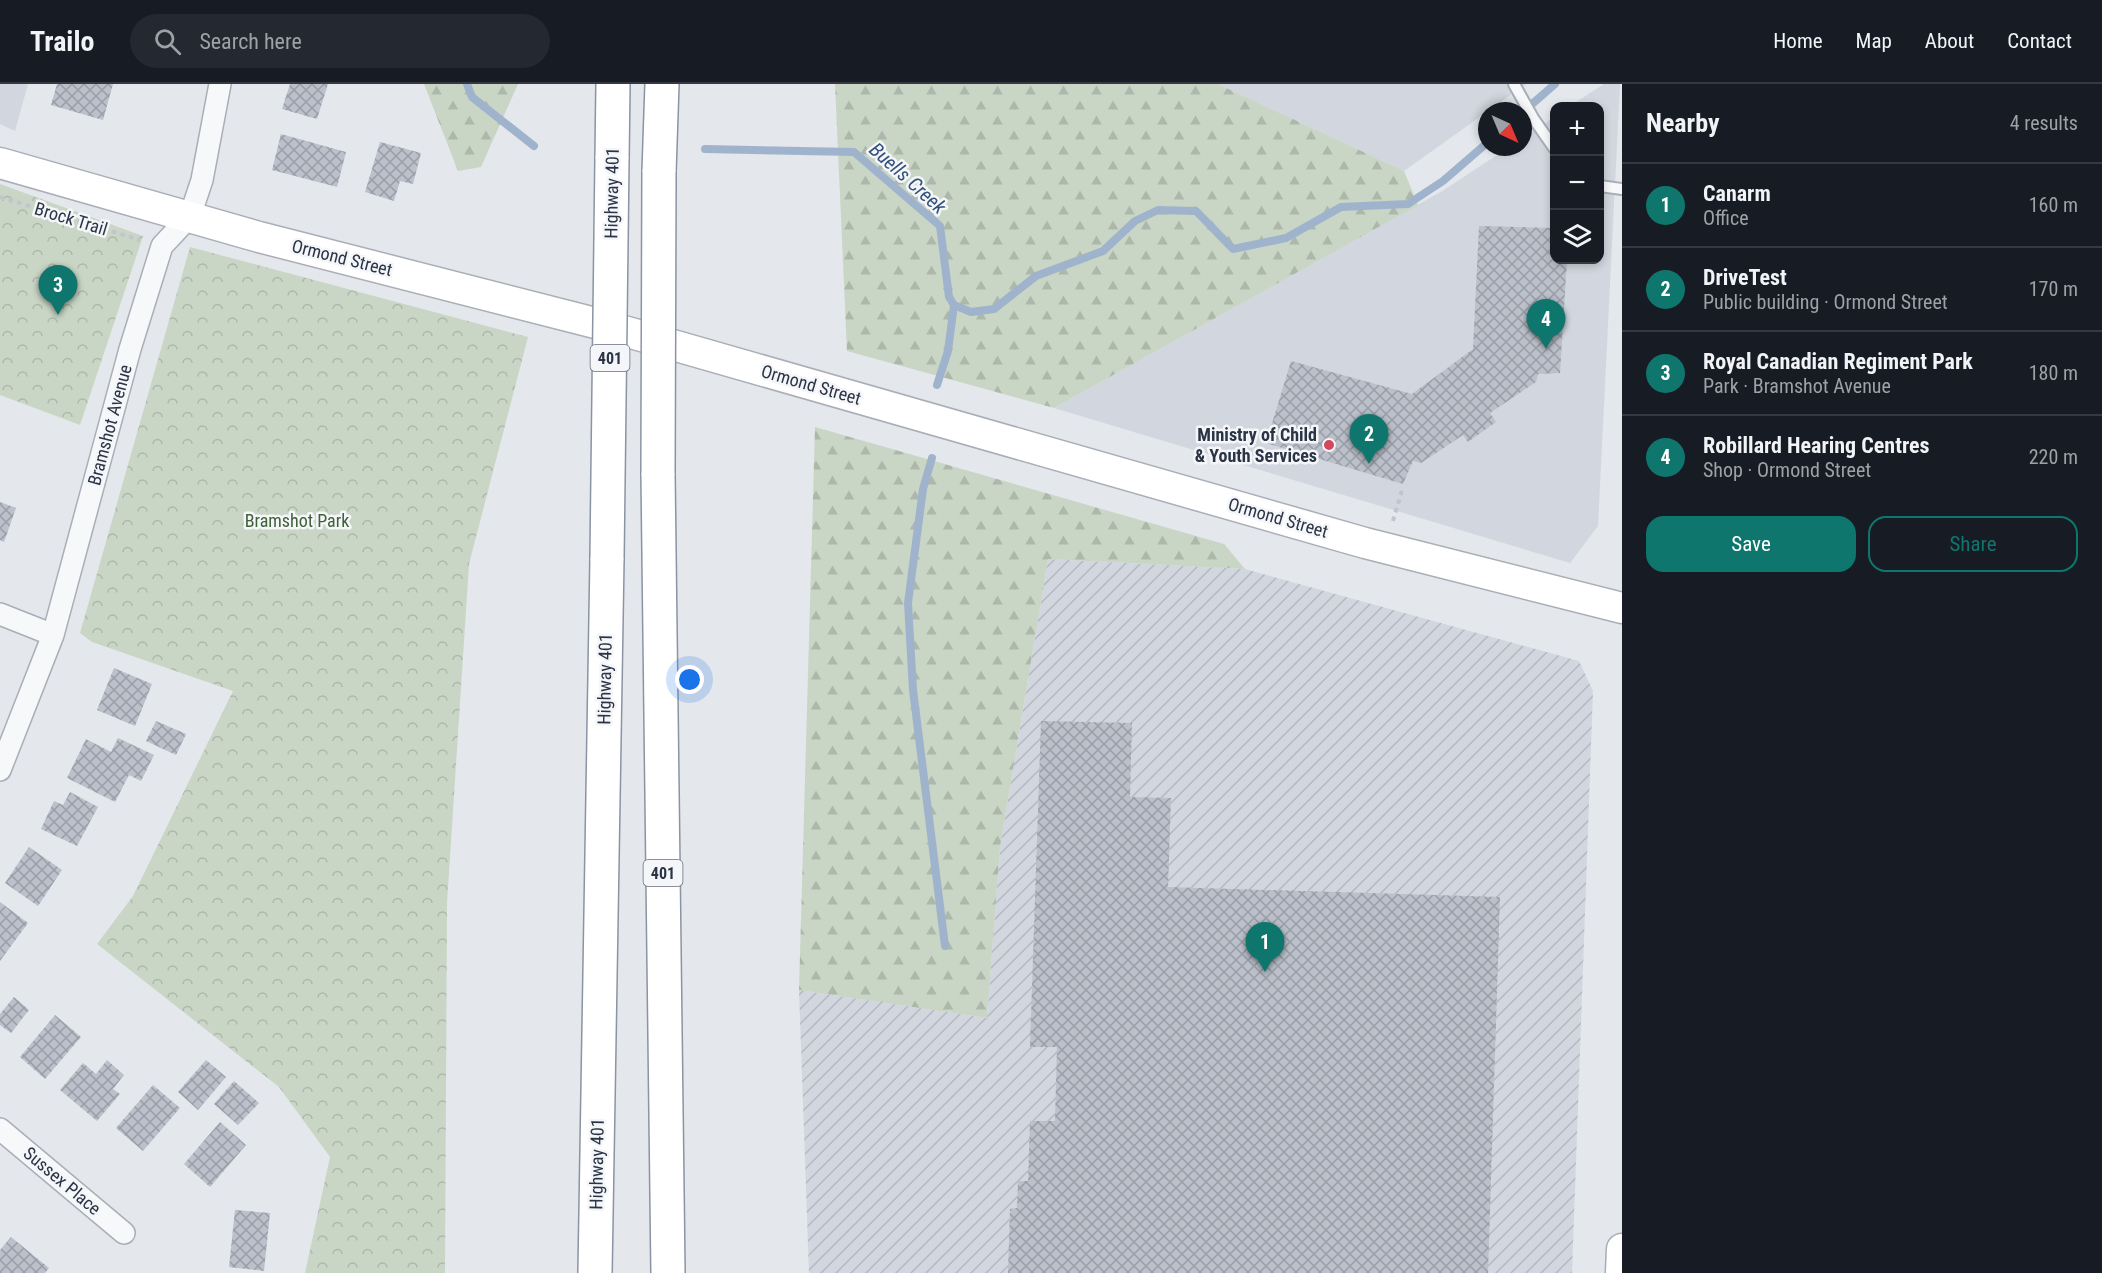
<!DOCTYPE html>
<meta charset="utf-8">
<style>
body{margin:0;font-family:"Roboto Condensed",sans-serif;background:#242831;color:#f1f3f6}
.controls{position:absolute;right:18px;top:18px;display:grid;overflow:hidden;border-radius:12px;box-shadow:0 3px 9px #0003}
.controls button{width:54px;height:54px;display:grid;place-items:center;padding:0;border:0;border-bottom:2px solid #363941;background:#171b24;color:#f1f3f6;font:30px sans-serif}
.compass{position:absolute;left:1478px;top:18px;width:54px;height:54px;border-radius:50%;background:#171b24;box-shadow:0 3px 9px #0003;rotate:136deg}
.you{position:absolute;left:690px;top:596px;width:21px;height:21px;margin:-15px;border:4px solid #fff;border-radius:50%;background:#1a73e8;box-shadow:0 0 0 9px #1a73e833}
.badge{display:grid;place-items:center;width:39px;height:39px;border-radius:50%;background:#0f766e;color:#fff;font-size:20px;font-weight:700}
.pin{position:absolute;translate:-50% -50px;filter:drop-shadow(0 2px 3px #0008)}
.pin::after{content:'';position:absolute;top:32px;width:21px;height:18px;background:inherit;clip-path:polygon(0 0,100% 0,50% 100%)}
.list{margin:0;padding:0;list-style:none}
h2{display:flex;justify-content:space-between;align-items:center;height:78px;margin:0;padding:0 24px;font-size:26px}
h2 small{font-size:20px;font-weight:400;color:#9ea1a6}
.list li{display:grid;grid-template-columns:39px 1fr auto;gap:18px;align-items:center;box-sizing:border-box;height:84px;padding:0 24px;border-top:2px solid #363941}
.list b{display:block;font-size:22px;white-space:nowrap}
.list p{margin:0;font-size:20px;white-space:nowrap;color:#9ea1a6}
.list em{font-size:20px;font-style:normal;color:#9ea1a6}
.actions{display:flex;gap:12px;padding:18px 24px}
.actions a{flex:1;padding:14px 0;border:2px solid #0f766e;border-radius:18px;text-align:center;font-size:21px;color:#0f766e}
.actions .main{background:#0f766e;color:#fff}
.icon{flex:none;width:33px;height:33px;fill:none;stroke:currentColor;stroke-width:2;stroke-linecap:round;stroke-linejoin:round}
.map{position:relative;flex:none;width:1622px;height:1189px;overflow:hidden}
header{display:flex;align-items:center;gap:36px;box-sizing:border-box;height:84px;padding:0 30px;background:#171b24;border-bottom:2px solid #363941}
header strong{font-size:28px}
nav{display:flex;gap:33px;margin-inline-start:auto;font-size:21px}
.search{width:420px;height:54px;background:#242831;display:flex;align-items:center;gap:15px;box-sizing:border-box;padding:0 21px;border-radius:33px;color:#9ea1a6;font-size:22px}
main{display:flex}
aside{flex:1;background:#171b24}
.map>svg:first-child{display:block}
</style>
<header>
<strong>Trailo</strong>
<div class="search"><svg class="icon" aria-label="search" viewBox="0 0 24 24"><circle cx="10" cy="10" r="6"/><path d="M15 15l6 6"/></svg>Search here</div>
<nav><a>Home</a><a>Map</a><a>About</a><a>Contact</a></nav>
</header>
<main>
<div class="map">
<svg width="1622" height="1189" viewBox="0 0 1622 1189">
<defs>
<pattern id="industrial-furrows" width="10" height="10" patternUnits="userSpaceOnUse" patternTransform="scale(1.5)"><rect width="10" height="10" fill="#d2d6de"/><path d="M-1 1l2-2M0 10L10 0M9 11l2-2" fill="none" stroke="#b4b8c0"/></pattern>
<pattern id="forest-firs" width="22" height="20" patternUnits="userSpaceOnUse" patternTransform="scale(1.5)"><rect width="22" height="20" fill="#c9d6c5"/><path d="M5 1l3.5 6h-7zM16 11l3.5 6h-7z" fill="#adb8ab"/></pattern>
<pattern id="park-crowns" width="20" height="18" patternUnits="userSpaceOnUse" patternTransform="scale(1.5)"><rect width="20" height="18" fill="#c9d6c5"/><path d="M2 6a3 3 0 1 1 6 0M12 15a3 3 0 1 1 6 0" fill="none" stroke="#adb8ab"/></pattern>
<pattern id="building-cross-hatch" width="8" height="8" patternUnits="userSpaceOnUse" patternTransform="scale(1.5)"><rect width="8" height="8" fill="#bbc0ca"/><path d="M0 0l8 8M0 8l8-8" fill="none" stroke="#989da6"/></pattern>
</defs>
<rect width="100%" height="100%" fill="#e4e7ec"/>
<!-- built -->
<path fill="#d2d6de" d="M 0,0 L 28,0 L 15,47 L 0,40 Z
M 1218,0 L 1526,0 L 1404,87 Z
M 1604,0 L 1620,0 L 1598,442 L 1570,479 L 1054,324 L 1444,106 L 1509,63 L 1523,63 L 1523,54 L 1554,33 L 1554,176 L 1600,176 L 1600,22 L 1570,22 Z"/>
<!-- industrial -->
<path fill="url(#industrial-furrows)" d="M 1048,475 L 1245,485 L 1579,577 L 1593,607 L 1572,1189 L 809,1189 L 799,906 L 987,934 L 1000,763 Z"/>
<!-- forest -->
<path fill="url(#forest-firs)" d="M 424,0 L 518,0 L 481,83 L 458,87 Z
M 835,0 L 1218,0 L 1404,87 L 1418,121 L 1054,324 L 847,267 Z
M 815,343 L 1224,460 L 1245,485 L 1048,475 L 1000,763 L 987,934 L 799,906 Z"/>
<!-- park -->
<path fill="url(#park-crowns)" d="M 0,100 L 143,152 L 80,341 L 0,311 Z
M 190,163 L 528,253 L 469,480 L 447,819 L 445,1189 L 305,1189 L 330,1073 L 279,1003 L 97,860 L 133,812 L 233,607 L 92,558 L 80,549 Z"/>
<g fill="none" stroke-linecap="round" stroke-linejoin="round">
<!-- stream -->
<path stroke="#9fb4cc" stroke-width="8" d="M 467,0 L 472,13 L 534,62
M 1523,28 L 1555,0
M 705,65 L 854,68 L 940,142 L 949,213 L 954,221 L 971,228 L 994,225 L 1036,192 L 1103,167 L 1135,137 L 1158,126 L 1196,127 L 1233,165 L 1286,154 L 1341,123 L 1408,120 L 1443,97 L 1487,59
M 937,301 L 948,267 L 954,221
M 932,374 L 923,405 L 908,519 L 913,606 L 945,862"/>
</g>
<!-- building -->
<path fill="url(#building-cross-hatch)" d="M 57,0 L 113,0 L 103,36 L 51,21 Z
M 290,0 L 328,0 L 317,35 L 282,25 Z
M 281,50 L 346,68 L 337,103 L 272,86 Z
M 380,58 L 421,69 L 413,100 L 400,97 L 394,117 L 365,108 Z
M 1479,142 L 1554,144 L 1554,176 L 1567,176 L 1560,289 L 1538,290 L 1536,298 L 1490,329 L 1496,338 L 1468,358 L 1463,351 L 1421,379 L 1413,377 L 1403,400 L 1266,359 L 1291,277 L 1412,310 L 1473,265 Z
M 0,418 L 16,424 L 4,458 L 0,456 Z
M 114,584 L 152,600 L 135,642 L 97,626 Z
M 156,637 L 186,650 L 176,671 L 146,657 Z
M 1041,637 L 1132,639 L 1130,713 L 1171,714 L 1168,803 L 1500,813 L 1488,1189 L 1008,1189 L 1010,1125 L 1017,1124 L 1018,1097 L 1028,1097 L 1030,1037 L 1055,1037 L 1057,963 L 1030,963 Z
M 118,654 L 154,671 L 141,697 L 129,691 L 115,718 L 67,694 L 86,655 L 111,668 Z
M 70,708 L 98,723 L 77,762 L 41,745 L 54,717 L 63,721 Z
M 29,763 L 62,786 L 38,822 L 5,799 Z
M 0,818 L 28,839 L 0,877 Z
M 14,913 L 29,926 L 11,949 L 0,941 L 0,930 Z
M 55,931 L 81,953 L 45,995 L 20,973 Z
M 107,976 L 124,991 L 113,1005 L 120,1010 L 97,1037 L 60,1006 L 83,979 L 96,990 Z
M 206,976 L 226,993 L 198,1026 L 178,1008 Z
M 234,997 L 259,1019 L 238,1041 L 214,1020 Z
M 153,1001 L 180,1024 L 143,1067 L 116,1044 Z
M 220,1038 L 246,1061 L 210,1103 L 184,1080 Z
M 235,1126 L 270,1129 L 264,1187 L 229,1183 Z
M 11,1153 L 49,1184 L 45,1189 L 0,1189 L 0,1166 Z"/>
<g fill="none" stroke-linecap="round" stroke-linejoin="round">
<defs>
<path id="lane" d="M 1514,0 L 1533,34 L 1554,64
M 1600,102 L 1622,105"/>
<path id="street" d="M 0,530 L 53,551
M 0,686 L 53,551 L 130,265 L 162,162 L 190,132 L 202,96 L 220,0
M 0,1045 L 124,1149"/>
<path id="secondary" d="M 0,79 L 259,153 L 603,241 L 1365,459 L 1622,524
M 1621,1189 L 1622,1165"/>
<path id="highway" d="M 612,75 L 613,0
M 659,88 L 662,0
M 658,389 L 668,1189
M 595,1189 L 607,474"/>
</defs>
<!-- lane casing -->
<use href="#lane" stroke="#a9aeb7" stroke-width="14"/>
<!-- street casing -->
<use href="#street" stroke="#a9aeb7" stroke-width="24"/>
<!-- secondary casing -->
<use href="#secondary" stroke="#a9aeb7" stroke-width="33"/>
<!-- highway casing -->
<use href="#highway" stroke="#8b94a3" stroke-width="36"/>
<!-- path -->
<path stroke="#c2c5cb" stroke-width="4" stroke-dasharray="4.5 4.5" stroke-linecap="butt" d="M 0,113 L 140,156
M 1393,437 L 1402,406"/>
<!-- lane -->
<use href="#lane" stroke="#f7f8fa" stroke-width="10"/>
<!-- street -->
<use href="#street" stroke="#f7f8fa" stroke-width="21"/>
<!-- secondary -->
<use href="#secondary" stroke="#fff" stroke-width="30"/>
<!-- highway -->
<use href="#highway" stroke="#fff" stroke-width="33"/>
<defs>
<path id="highway-bridge" d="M 658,389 L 659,88
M 607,474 L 612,75"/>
</defs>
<!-- highway-bridge casing -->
<use href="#highway-bridge" stroke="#8b94a3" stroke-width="36" stroke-linecap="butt"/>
<!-- highway-bridge -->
<use href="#highway-bridge" stroke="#fff" stroke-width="33"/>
</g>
<!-- markers -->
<circle fill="#d1495b" stroke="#f4f6f9" stroke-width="2" cx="1329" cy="361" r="6"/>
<g text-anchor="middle" stroke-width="5" stroke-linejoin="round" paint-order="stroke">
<!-- shield labels -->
<g fill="#f4f6f9" stroke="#676e7b" stroke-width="1.5">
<rect x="590.5" y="261" width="39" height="26" rx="4.5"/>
<rect x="643.5" y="776" width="39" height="26" rx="4.5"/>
</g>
<g font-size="16" font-weight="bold" fill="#2b3445">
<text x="610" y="280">401</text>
<text x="663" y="795">401</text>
</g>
<!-- street labels -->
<g font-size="18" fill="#2b3445" stroke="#f4f6f9">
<text transform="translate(612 109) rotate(-89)" y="6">Highway 401</text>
<text transform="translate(71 135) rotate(17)" y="6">Brock Trail</text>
<text transform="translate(342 174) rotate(14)" y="6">Ormond Street</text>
<text transform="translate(811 301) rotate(16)" y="6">Ormond Street</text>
<text transform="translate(110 341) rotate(-75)" y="6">Bramshot Avenue</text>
<text transform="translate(1278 434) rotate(16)" y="6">Ormond Street</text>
<text transform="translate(605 595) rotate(-89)" y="6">Highway 401</text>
<text transform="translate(597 1080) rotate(-89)" y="6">Highway 401</text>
<text transform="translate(62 1097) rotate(40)" y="6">Sussex Place</text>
</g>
<!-- poi labels -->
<g font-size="18" font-weight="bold" fill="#2b3445" stroke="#f4f6f9" text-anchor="end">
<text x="1317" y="357">Ministry of Child<tspan x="1317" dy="21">&amp; Youth Services</tspan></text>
</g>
<!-- park labels -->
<g font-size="18" fill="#3f6138" stroke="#f4f6f9">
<text x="297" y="443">Bramshot Park</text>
</g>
<!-- water labels -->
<g font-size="20" font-style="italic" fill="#34527a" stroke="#f4f6f9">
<text transform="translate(908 94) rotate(42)" y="7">Buells Creek</text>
</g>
</g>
</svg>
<div class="controls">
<button>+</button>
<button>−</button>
<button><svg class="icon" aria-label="layers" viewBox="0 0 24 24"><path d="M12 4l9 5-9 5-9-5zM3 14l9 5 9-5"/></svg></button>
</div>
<svg class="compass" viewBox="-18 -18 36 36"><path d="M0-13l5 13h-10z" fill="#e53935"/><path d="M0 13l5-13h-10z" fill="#9ea1a6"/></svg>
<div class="you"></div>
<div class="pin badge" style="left:1265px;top:888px">1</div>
<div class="pin badge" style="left:1369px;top:380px">2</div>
<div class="pin badge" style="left:58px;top:231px">3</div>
<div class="pin badge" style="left:1546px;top:265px">4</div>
</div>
<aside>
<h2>Nearby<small>4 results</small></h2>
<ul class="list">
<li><span class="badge">1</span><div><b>Canarm</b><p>Office</p></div><em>160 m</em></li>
<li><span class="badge">2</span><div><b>DriveTest</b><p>Public building · Ormond Street</p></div><em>170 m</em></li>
<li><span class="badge">3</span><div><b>Royal Canadian Regiment Park</b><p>Park · Bramshot Avenue</p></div><em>180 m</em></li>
<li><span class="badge">4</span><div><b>Robillard Hearing Centres</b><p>Shop · Ormond Street</p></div><em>220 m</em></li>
</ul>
<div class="actions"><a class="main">Save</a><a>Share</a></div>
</aside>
</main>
